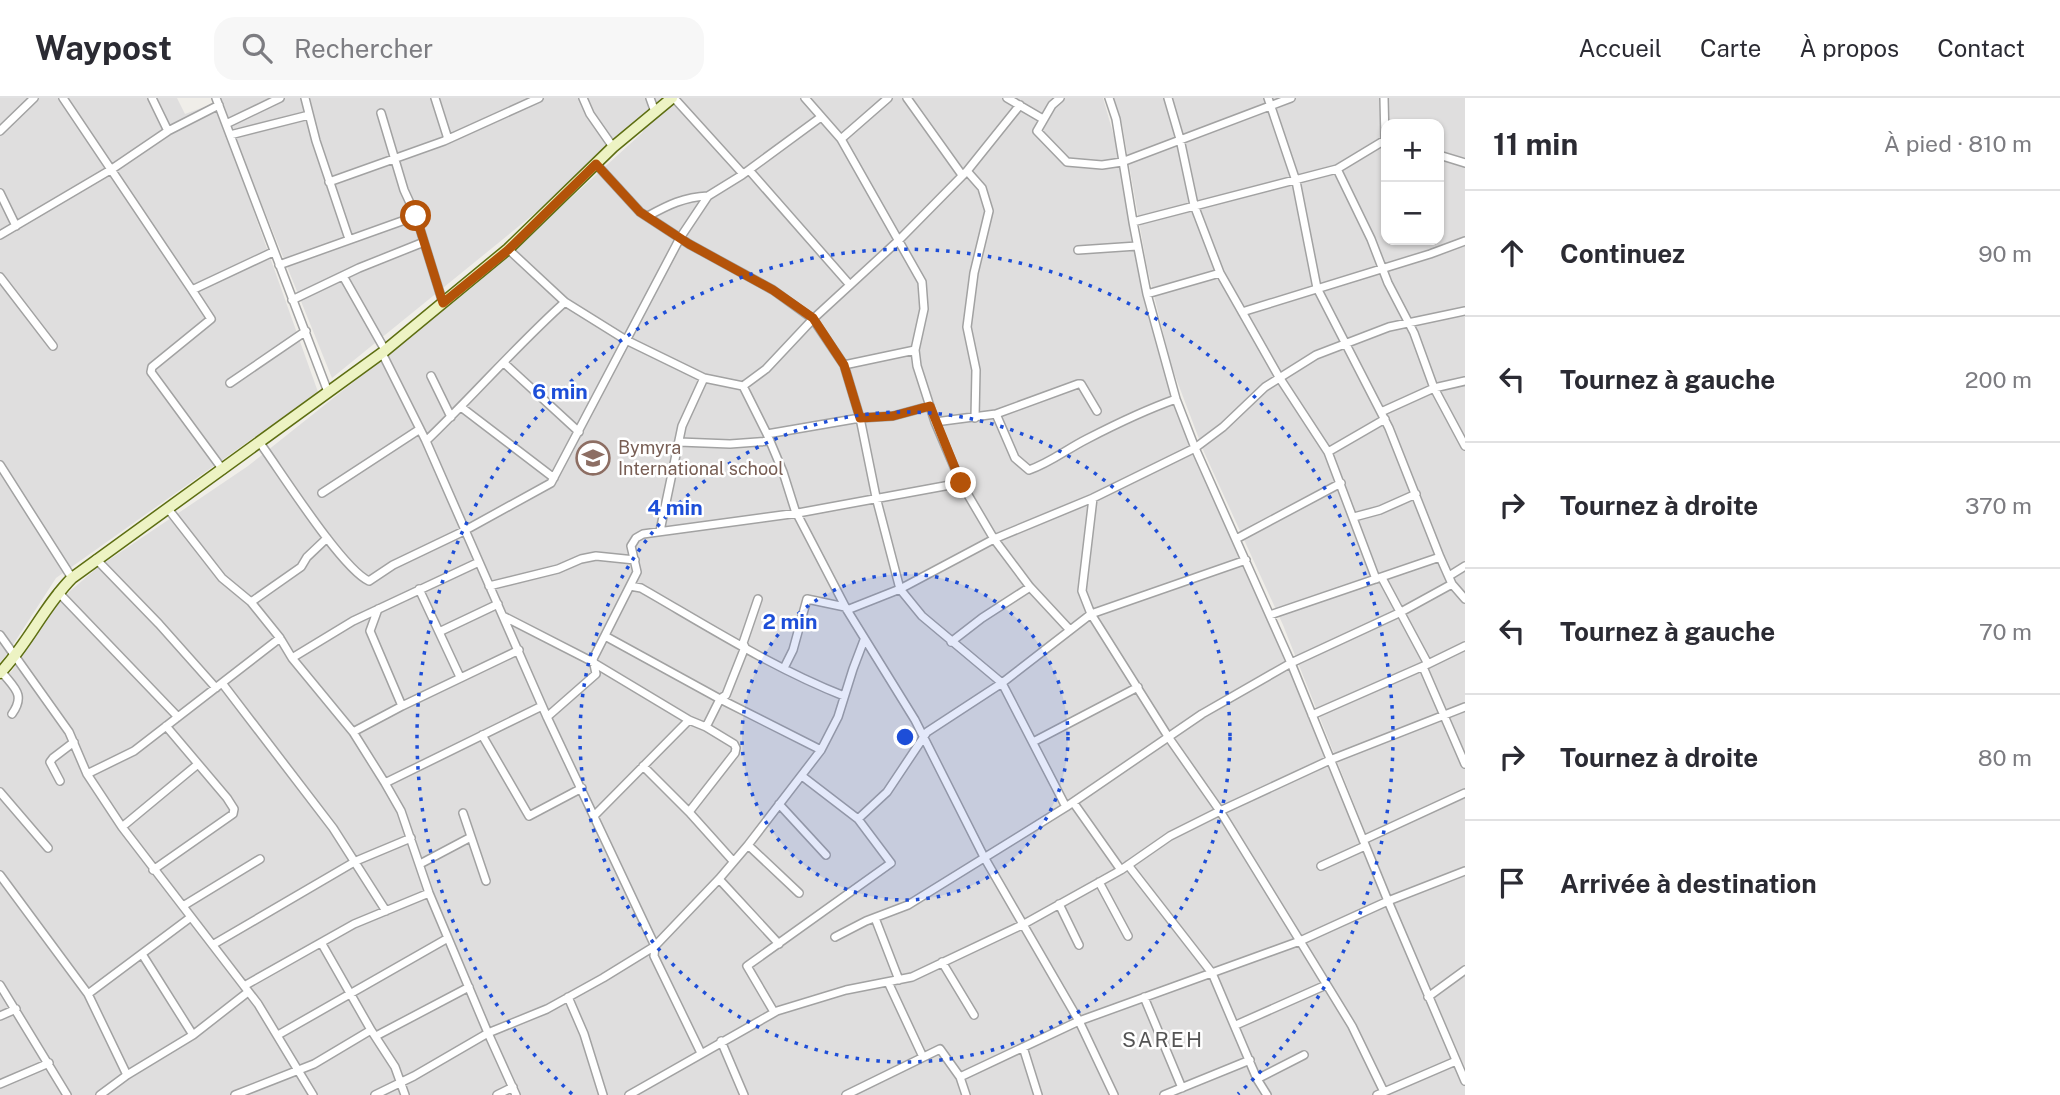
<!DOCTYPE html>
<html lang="fr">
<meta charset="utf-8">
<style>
body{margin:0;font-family:"Public Sans",sans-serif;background:#f7f7f7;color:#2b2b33}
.controls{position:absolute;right:21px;top:21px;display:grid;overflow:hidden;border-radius:14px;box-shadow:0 2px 5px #0004}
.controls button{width:63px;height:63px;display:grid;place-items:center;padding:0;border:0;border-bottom:2px solid #e1e1e2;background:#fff;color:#2b2b33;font:35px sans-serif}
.stop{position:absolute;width:21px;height:21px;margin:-16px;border:5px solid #b45309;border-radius:50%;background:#fff}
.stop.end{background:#b45309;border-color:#fff;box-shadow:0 2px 7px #0008}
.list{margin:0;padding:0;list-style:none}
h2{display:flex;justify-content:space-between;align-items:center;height:91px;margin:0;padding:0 28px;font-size:30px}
h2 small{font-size:23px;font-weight:400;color:#7c7c81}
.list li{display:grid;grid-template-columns:46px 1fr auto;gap:21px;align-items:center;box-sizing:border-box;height:126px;padding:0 28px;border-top:2px solid #e1e1e2}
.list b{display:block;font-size:26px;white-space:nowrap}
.list em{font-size:23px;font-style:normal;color:#7c7c81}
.icon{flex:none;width:38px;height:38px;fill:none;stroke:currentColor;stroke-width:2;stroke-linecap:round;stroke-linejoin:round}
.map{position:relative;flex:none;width:1465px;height:997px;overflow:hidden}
header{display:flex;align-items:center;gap:42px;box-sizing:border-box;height:98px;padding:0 35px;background:#fff;border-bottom:2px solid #e1e1e2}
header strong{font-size:33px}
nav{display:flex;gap:38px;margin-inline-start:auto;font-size:24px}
.search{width:490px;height:63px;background:#f7f7f7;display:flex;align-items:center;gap:18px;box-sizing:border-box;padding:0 24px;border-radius:21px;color:#7c7c81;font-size:26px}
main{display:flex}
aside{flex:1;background:#fff}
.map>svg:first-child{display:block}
</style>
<header>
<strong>Waypost</strong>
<div class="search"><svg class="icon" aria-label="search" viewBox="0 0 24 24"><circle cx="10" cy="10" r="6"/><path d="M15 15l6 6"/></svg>Rechercher</div>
<nav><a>Accueil</a><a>Carte</a><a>À propos</a><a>Contact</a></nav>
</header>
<main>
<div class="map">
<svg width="1465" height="997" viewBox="0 0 1465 997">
<rect width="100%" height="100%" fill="#f0eee9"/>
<!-- residential -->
<path fill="#dfdede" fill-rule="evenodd" d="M 0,0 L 177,0 L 185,16 L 215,5 L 318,294 L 56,480 L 5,559 L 0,564 Z
M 219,0 L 674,0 L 566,90 L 332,280 Z
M 677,0 L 1103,0 L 1115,42 L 1144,187 L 1163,269 L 1267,520 L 1465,979 L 1465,997 L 0,997 L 0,583 L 12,573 L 36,530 L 69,494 L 97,470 L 248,368 L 474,188 L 642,35 L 647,24 Z
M 1113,0 L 1465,0 L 1465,970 L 1393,804 L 1283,527 L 1204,354 L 1171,267 L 1147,169 L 1122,26 ZM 1386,26 L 1439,26 L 1439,142 L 1386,142 Z"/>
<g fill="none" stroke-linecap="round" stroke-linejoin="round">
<defs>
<path id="street" d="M 63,0 L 192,192 L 273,154
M 152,0 L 168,33
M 216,0 L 328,294
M 305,0 L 316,43 L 349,141
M 435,0 L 448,41
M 583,0 L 590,16 L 613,49
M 650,0 L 655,14
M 674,0 L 743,76
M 805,0 L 841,41 L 922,184 L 924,211 L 915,252 L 917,268 L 935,324 L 961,385 L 994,441 L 1030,489 L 1069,531
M 907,0 L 962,77
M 1007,0 L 1043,21
M 1060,0 L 1052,7 L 1037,33 L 1067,64 L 1102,67 L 1122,64 L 1291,0
M 1109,0 L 1116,21 L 1133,124 L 1147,196 L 1176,301 L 1195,350 L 1291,565 L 1388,803 L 1465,983
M 1168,0 L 1180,41 L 1194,107 L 1220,175 L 1279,279 L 1328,354 L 1376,481
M 1268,0 L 1296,83 L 1317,190 L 1389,330 L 1440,459 L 1452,486 L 1465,501
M 381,15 L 404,92 L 416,118 L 443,205
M 226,26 L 280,0
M 0,33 L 34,0
M 230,37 L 309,17
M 841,41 L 888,0
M 1439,57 L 1465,65
M 596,66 L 640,114 L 689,146 L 773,192 L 813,221 L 844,267 L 860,320 L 876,399 L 900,491 L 847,512 L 845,509 L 807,501 L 793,552 L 784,570
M 1337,71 L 1371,141 L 1388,185 L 1414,235 L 1434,290 L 1465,348
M 749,72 L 850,187
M 967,73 L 982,90 L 989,113 L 974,175 L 967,229 L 976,272 L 975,320
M 329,84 L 444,43 L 539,0
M 0,95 L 16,128
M 648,118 C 668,107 684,99 708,98
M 1133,124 L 1337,71 L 1385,42 L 1384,0
M 0,137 L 112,71 L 168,33 L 219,7
M 508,151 L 565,204 L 626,242 L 704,280 L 743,288 L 766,271 L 813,221 L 899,142 L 967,73 L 1020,7
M 1078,152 L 1137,148
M 279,167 L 416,118
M 343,178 L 385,252
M 0,179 L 53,248
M 192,192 L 211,221 L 152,269 L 151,274 L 223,372
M 1147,196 L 1220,175
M 292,202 L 359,170 L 424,144
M 1242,214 L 1430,156 L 1465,143
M 382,255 L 426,343 L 547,619 L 655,848 L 654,858 L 701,955
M 504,265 L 579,334
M 844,267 L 915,252
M 431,278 L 451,319
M 230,285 L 306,233
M 743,288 L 767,336 L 860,320 L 893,318 L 930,308
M 461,309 L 554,380
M 1381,314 L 1434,290 L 1465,283
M 996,316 L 1015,360 L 1029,372 C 1050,365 1067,351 1087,341 C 1116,326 1145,312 1176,301
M 935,324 L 996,316 L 1078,286 L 1081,286 L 1097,313
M 767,336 L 783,374 L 795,412 L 847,512 L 915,622 L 984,759 L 1079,923 L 1114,997
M 426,343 C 473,298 516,248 565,204
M 679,344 L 730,346 L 770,343
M 260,345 C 281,374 342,471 369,483 L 393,467 L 462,434 L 551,385 L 680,140 L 708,98 L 742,77 L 821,19
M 1328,354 L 1385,321
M 0,367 L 72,480
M 322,395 L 420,331
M 1093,400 L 1082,493 L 1091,516 L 1169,640 L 1220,713 L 1300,843 L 1352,928 L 1384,994
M 169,412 L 222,480 L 251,504 L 280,540 L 292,560 L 353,634 L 385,685 L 401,713 L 429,795 L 488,935 L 516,997
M 1354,419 L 1380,412 L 1416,396
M 660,433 L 682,328 L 704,280
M 1236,441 L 1341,385
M 96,461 L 159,526 L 216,590
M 1449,478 L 1465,468
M 1382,480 L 1428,566
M 489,488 L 558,471 L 581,461 L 596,458 L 635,462
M 630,488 L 641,490 C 707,528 773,570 844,598
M 419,491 L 460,579
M 58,494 L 178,619
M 251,504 L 301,469 L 307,459 L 327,440
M 378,511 L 370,533 L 402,608
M 1270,517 L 1440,459
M 505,519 L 589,562 L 689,622 L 706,629 L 734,646 L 736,650 L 735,655 L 689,714
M 439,534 L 498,506
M 0,537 L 69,634 L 87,676 L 122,729 L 258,906 L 313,997
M 605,538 L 720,601 L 821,652
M 951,544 L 982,520 L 1030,489
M 292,560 L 353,523 L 479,464
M 1423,569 L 1465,666
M 1,573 C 14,590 26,596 12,616
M 222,585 L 333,730 L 386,813
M 1312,617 L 1428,566 L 1465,548
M 547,619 L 596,576 L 593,561 L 637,474 L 631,448 L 636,440 L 643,436 L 798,415 L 961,385
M 706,629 L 720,601 L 726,597 L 745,549 L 743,545 L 758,501
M 353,634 L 402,608 L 519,552
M 482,637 L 529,718 L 582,690
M 1033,644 L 1138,589
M 643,668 L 689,714 L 733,763
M 87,676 L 134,653 L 280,540
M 60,683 L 50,664 L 53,660 L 74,644
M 385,685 L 542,608
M 0,694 L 48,750
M 1073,704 L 1121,772
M 779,706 L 826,757
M 1066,709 L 1002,585 L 922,518 L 900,491 L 994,441 L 1093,400 L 1195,350 L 1223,329 L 1265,289 L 1316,257 L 1389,229 L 1465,213
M 463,715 L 486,783
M 594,718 L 689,622
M 858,721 L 887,694 L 927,634 L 1002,585 L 1091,516 L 1246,462
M 122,729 L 198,666
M 1363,742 L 1465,695
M 748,747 L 799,795
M 420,766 L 471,739
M 1128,767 L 1212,875 L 1257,981 L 1267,997
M 1321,768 L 1365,748
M 153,772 L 233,716 L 234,711 L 227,700 L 166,628
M 0,777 L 88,896
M 719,781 L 779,846
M 1099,784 L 1128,838
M 1059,806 L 1079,847
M 183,808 L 260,761
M 875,820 L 899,882
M 835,839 L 866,823 L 908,807 L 1066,709 L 1202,616 L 1291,565 L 1401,514 L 1452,486
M 214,846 L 356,763 L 411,740
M 322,846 L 371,932 L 395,969 L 405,997
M 142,856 L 193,937
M 942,864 L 974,917
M 888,884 L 923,959
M 0,887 L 67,997
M 244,888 L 354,826 L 429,795
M 568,899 L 584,936 L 603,997
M 1144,899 L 1182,990
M 1428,899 L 1465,872
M 774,914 L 747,868 L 891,765 L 858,721 L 802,678
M 0,918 L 16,911
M 1236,927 L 1326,887
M 278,937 L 448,840
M 376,938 L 469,889
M 721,943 L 744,997
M 1023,949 L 1038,997
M 127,977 L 88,896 L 191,819
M 960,979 L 1079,923 L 1300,843 L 1388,803 L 1465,773
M 1257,981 L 1304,957
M 0,986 L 49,965
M 100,997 L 127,977 L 193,937 L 248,894
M 235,997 L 314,966 L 371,932
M 375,997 L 414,978 L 488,935 L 547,911 L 603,880 L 655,848 L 719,781 L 748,747 L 821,652 L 838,619 L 853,571 L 864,542
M 497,997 L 513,989
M 629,997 L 777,913 L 846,892 L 912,879 L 1024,826 L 1121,772 L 1170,738 L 1220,713 L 1330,662 L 1465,609
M 846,997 L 940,951 L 960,979 L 966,997
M 1164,997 L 1250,962
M 1377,997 L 1456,963"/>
<path id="secondary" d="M 0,575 C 28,546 44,508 72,480 L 382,255 L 508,151 L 613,49 L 672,0"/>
</defs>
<!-- street casing -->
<use href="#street" stroke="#a2a2a2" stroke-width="10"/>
<!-- secondary casing -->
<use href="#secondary" stroke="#5d6e11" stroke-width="13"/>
<!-- street -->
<use href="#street" stroke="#fff" stroke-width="7"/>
<!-- secondary -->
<use href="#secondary" stroke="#edf3c3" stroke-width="10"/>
</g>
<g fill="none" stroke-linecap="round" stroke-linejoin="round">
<!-- route -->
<path stroke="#b45309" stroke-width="9" d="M 416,118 L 443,205 L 508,152 L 596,66 L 640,114 L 689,146 L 773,192 L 813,220 L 844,267 L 860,320 L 893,318 L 930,308 L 961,385"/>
</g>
<!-- distance rings -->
<circle cx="905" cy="639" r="163" fill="#1d4ed8" fill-opacity=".12"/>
<g fill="none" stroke="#1d4ed8" stroke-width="3.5" stroke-dasharray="3.5 7">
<circle cx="905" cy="639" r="163"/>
<circle cx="905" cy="639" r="325"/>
<path d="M572 996A488 488 0 1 1 1238 996"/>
</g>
<!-- icons -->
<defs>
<symbol id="school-ring" viewBox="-11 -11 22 22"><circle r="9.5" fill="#fff" stroke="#8d6e63" stroke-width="1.5"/><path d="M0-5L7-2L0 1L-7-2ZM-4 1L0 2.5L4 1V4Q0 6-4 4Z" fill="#8d6e63"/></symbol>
</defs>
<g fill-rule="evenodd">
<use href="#school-ring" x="574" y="341" width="38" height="38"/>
</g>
<g text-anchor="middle" stroke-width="5" stroke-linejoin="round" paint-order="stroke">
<!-- education labels -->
<g font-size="18" fill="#785e54" stroke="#fff" text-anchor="start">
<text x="618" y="356">Bymyra<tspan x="618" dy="21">International school</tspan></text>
</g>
<!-- quarter labels -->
<g font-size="21" letter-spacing="2" fill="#545454" stroke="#fff">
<text x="1163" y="949">SAREH</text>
</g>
</g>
<circle cx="905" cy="639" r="10" fill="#1d4ed8" stroke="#fff" stroke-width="3.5"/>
<g font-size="21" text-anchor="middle" font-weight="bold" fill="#1d4ed8" stroke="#fff" stroke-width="5" stroke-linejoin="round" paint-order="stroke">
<text x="560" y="301">6 min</text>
<text x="675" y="417">4 min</text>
<text x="790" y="531">2 min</text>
</g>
</svg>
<div class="controls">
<button>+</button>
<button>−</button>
</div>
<div class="stop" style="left:416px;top:118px"></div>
<div class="stop end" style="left:961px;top:385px"></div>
</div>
<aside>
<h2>11 min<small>À pied · 810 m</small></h2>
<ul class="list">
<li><svg class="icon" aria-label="ahead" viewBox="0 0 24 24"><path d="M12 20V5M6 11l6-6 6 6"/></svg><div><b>Continuez</b></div><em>90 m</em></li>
<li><svg class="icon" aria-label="left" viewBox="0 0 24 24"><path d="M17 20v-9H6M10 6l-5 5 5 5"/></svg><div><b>Tournez à gauche</b></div><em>200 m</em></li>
<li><svg class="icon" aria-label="right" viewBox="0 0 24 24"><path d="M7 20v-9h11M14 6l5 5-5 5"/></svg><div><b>Tournez à droite</b></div><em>370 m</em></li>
<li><svg class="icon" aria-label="left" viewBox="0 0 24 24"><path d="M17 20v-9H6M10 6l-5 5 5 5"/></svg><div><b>Tournez à gauche</b></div><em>70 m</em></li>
<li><svg class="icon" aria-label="right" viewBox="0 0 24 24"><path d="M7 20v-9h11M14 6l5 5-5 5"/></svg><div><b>Tournez à droite</b></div><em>80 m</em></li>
<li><svg class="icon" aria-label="arrive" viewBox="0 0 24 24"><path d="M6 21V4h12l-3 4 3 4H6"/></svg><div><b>Arrivée à destination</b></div></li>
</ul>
</aside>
</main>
